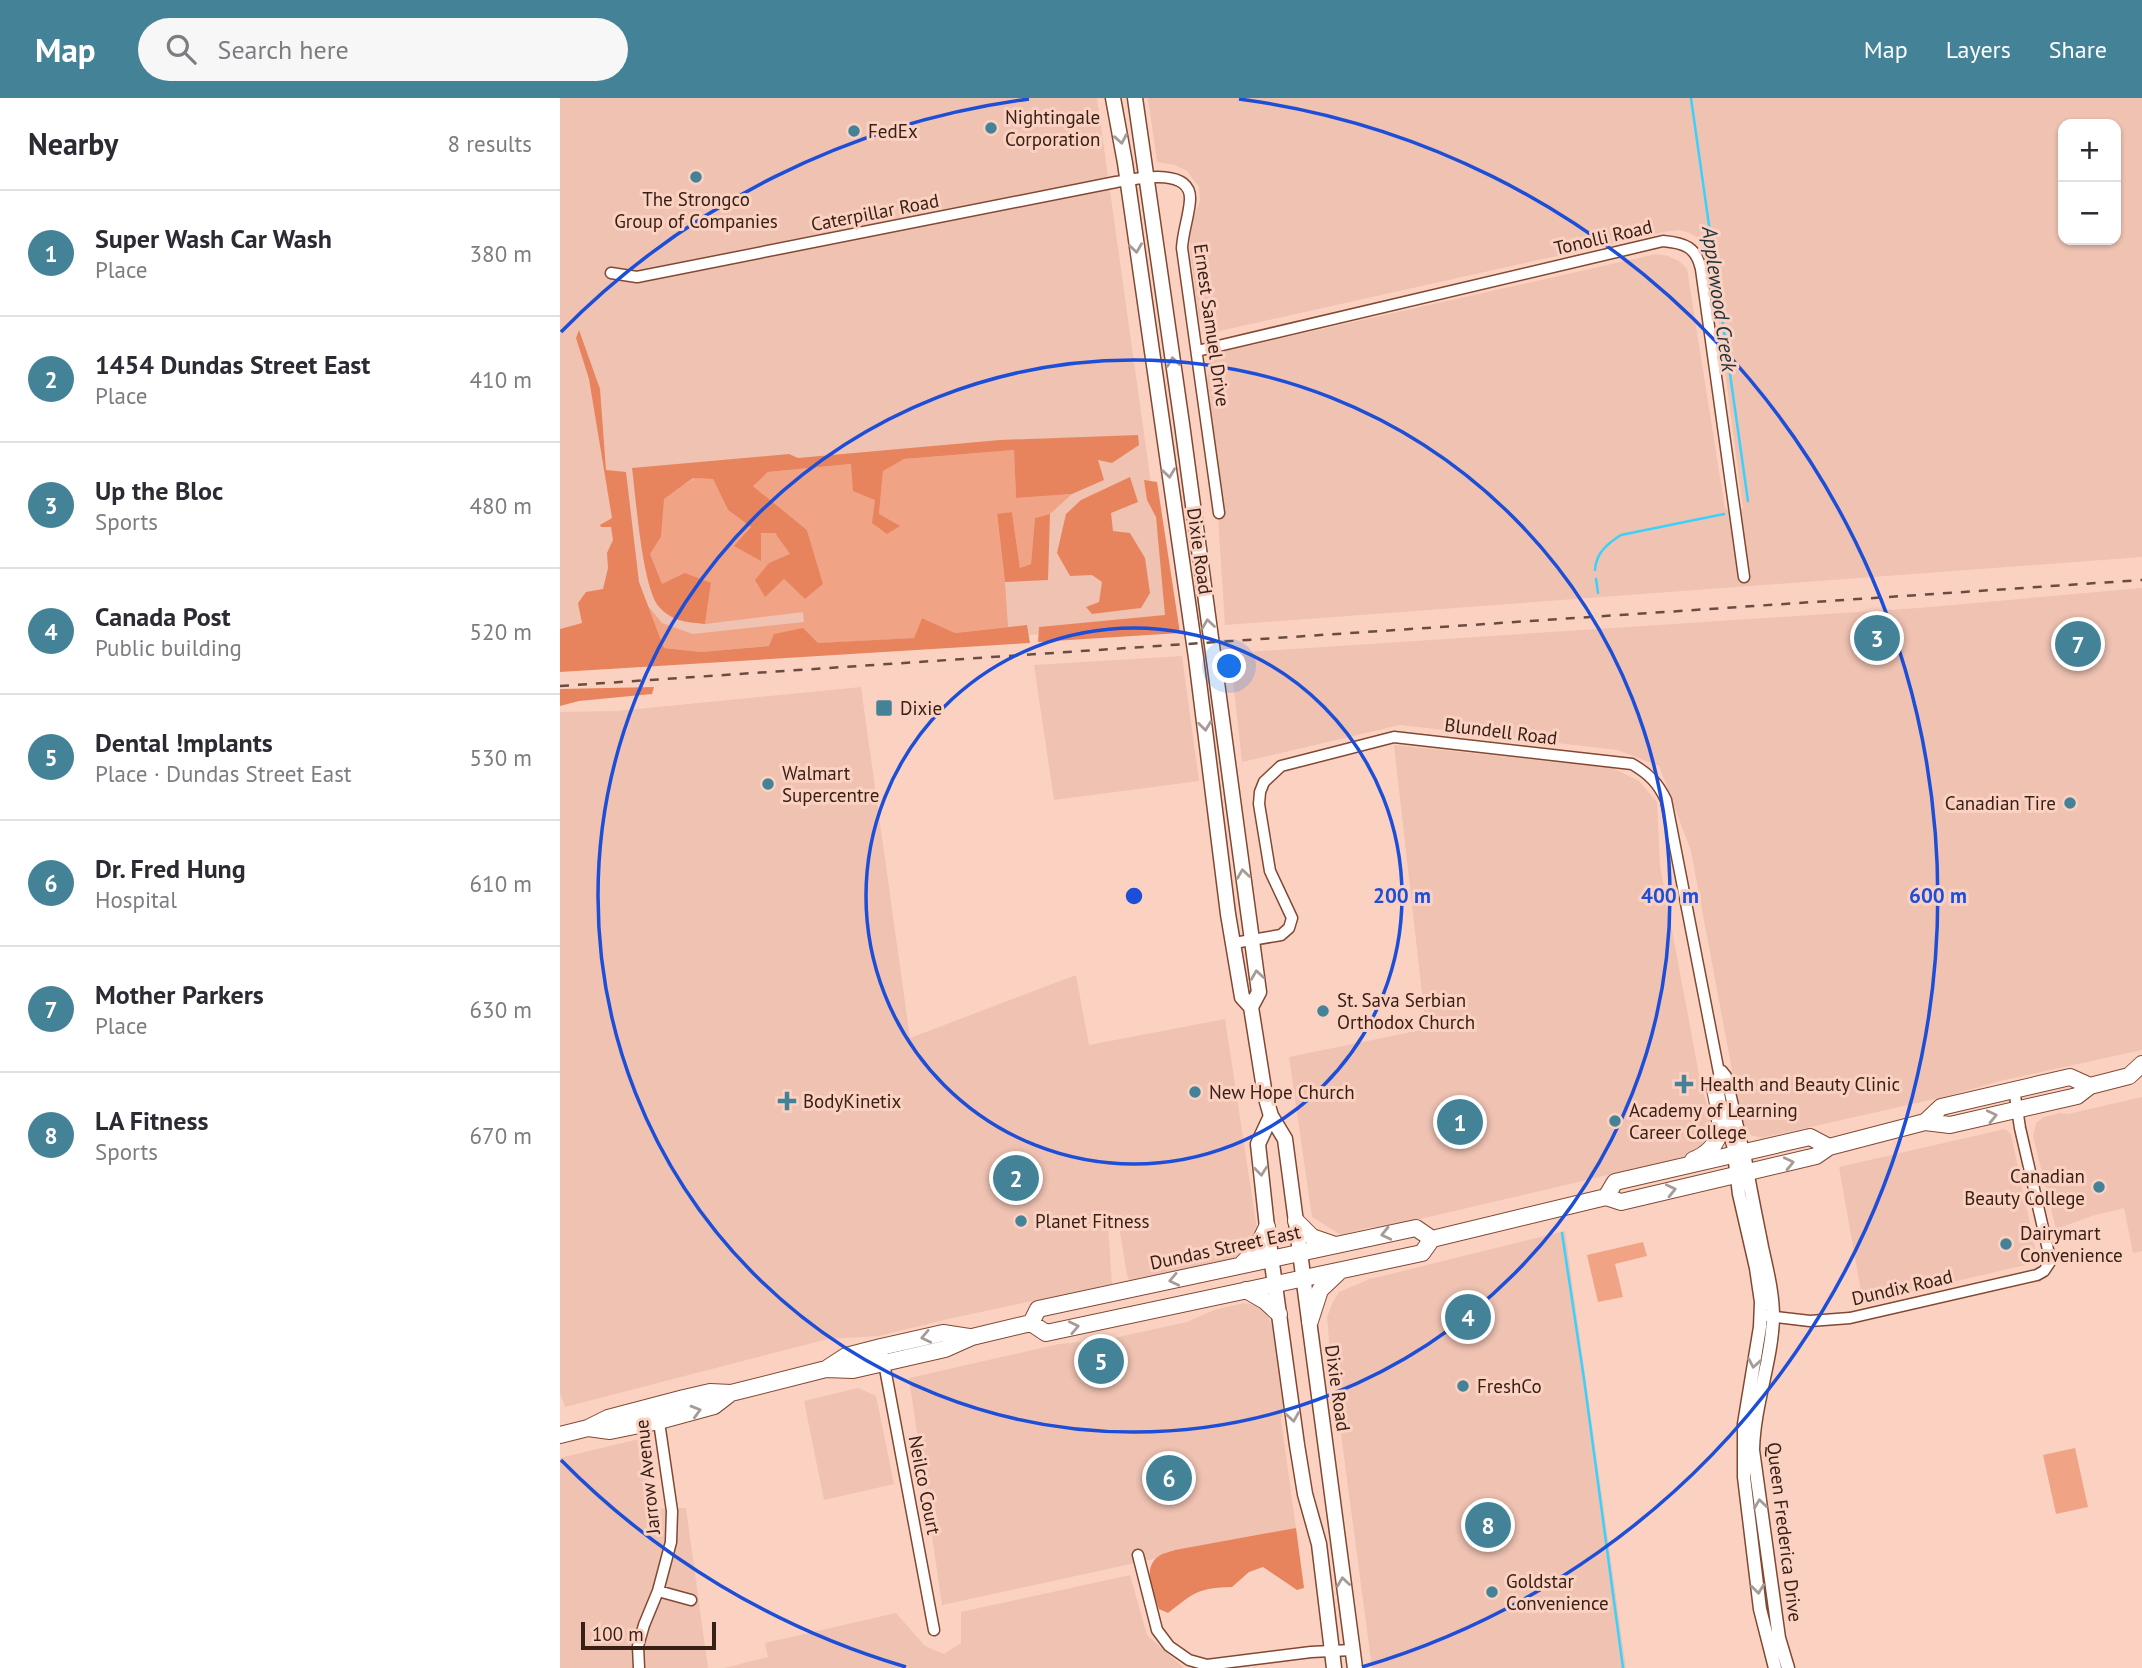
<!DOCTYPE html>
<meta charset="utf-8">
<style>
body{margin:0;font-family:"PT Sans",sans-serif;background:#f7f7f7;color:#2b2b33}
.controls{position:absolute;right:21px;top:21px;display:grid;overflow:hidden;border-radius:14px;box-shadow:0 2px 5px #0004}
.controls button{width:63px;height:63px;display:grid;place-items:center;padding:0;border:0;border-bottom:2px solid #e1e1e2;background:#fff;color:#2b2b33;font:35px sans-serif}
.scale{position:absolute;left:21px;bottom:18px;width:135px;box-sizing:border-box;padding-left:7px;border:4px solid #392016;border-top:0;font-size:19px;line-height:24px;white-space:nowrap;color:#392016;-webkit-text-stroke:5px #fbd2c2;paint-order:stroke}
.you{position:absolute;left:670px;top:569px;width:24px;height:24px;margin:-18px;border:5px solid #fff;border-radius:50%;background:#1a73e8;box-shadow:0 0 0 10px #1a73e833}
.badge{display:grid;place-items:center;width:46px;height:46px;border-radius:50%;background:#448397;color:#fff;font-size:23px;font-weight:700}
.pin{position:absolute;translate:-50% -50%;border:4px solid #fff;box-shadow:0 2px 7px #0006}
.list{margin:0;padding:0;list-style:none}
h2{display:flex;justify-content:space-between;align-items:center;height:91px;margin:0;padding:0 28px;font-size:30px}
h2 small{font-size:23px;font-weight:400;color:#7c7c81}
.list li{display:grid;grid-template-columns:46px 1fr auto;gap:21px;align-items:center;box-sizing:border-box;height:126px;padding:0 28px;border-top:2px solid #e1e1e2}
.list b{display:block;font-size:26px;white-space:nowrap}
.list p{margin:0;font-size:23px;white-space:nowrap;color:#7c7c81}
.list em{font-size:23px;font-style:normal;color:#7c7c81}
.icon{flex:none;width:38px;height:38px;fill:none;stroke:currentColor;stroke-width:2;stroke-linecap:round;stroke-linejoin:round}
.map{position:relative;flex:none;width:1582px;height:1570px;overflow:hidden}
header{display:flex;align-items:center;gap:42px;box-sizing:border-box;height:98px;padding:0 35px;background:#448397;color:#fff}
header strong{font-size:33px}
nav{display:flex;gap:38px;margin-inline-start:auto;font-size:24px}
.search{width:490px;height:63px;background:#f7f7f7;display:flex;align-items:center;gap:18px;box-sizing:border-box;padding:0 24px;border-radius:38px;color:#7c7c81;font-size:26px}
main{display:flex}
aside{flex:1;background:#fff}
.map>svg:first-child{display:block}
</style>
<header>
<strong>Map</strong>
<div class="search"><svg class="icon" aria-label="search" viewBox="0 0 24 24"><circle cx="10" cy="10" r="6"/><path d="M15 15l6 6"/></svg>Search here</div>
<nav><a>Map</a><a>Layers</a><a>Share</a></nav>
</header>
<main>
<aside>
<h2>Nearby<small>8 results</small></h2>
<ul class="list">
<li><span class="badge">1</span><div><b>Super Wash Car Wash</b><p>Place</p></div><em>380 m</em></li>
<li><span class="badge">2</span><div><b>1454 Dundas Street East</b><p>Place</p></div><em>410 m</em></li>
<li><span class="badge">3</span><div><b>Up the Bloc</b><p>Sports</p></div><em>480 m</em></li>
<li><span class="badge">4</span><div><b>Canada Post</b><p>Public building</p></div><em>520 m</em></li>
<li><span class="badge">5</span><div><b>Dental !mplants</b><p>Place · Dundas Street East</p></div><em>530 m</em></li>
<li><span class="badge">6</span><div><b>Dr. Fred Hung</b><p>Hospital</p></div><em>610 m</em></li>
<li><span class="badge">7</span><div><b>Mother Parkers</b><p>Place</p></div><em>630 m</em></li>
<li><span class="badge">8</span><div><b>LA Fitness</b><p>Sports</p></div><em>670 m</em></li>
</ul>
</aside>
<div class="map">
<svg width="1582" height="1570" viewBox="0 0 1582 1570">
<rect width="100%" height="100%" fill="#fbd2c2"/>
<!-- built -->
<path fill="#efc2b2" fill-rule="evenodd" d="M 0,0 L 537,0 L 611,528 L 0,566 Z
M 588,0 L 1582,0 L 1582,459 L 665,527 L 650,296 L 647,282 L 650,267 L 656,255 L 1096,156 L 1108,158 L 1119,163 L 1127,171 L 1165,411 L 1183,410 L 1150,160 L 1146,150 L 1139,141 L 1130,135 L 1119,132 L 1109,133 L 659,233 L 651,231 L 639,221 L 630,153 L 630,130 L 640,103 L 639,89 L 627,73 L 615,67 L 597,64 ZM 1503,26 L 1556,26 L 1556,142 L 1503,142 Z
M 1582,490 L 1582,952 L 1440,983 L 1388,998 L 1201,1040 L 1191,1037 L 1185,1029 L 1174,983 L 1131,753 L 1099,668 L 1058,652 L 840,627 L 682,664 L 670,555 L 1359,510 Z
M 622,558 L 639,683 L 494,702 L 474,567 Z
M 301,589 L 350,940 L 516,877 L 529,947 L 665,921 L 697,1131 L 695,1139 L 691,1146 L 680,1157 L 674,1160 L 570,1183 L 567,1178 L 558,1121 L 548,1129 L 552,1186 L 388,1221 L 319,1238 L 268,1241 L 5,1309 L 0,1295 L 0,614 L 57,613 Z
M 834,647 L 1053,670 L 1079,683 L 1097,704 L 1100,768 L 1141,987 L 1153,1028 L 1150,1037 L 1142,1049 L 1125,1058 L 1116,1061 L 839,1126 L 806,1130 L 781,1137 L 752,1119 L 729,959 L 866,931 Z
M 1582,999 L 1582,1153 L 1573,1155 L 1564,1110 L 1532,1118 L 1496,1131 L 1473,1038 L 1476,1025 L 1484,1019 L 1500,1015 L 1508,1016 Z
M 1445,1031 L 1451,1036 L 1478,1164 L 1303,1205 L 1279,1069 Z
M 1005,1133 L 1066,1570 L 812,1570 L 770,1253 L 767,1219 L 772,1206 L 779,1194 L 810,1181 Z
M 684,1205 L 695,1207 L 702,1210 L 708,1218 L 712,1228 L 723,1310 L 721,1322 L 736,1430 L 382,1507 L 349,1280 L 499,1246 L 545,1242 L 627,1224 L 654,1212 Z
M 298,1290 L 316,1298 L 334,1386 L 264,1402 L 244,1303 Z
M 79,1341 L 93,1411 L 126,1410 L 148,1570 L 0,1570 L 0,1360 Z
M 570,1477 L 587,1537 L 624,1570 L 164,1570 L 208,1559 L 205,1545 L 336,1515 L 365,1548 L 384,1556 L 401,1545 L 401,1514 Z"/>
<!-- green -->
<path fill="#f0a385" d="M 454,352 L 456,400 L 512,396 L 490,416 L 475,420 L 471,466 L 460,470 L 452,414 L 437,417 L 445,484 L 448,529 L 395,535 L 362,520 L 354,540 L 209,548 L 141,554 L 104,550 L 88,508 L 102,525 L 133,536 L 244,524 L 243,514 L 145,526 L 151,485 L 102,487 L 90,456 L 101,439 L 103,401 L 134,380 L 153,381 L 168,412 L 191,429 L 175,449 L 201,435 L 215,435 L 231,457 L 209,465 L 205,498 L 224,481 L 245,501 L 263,486 L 247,432 L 192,387 L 208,374 L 292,366 L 315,402 L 319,416 L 323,372 L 344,361 Z
M 1083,1144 L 1087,1158 L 1055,1166 L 1063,1199 L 1038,1204 L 1027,1157 Z
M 1515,1350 L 1528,1409 L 1496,1416 L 1483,1357 Z"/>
<!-- forest -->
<path fill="#e8845d" d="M 19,232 L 40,291 L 46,372 L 66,374 L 79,484 L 104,550 L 141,554 L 209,548 L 214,536 L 243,530 L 258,545 L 354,540 L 362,520 L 395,535 L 467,527 L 470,545 L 0,574 L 0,531 L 22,525 L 18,505 L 26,494 L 43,491 L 48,470 L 47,455 L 53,442 L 51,429 L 41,429 L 40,427 L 52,420 L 29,281 L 16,240 Z
M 578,337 L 579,347 L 552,365 L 538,362 L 544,382 L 512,396 L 456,400 L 454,352 L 344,361 L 323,373 L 319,416 L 340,428 L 327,436 L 312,425 L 315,402 L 293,393 L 291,366 L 208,374 L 193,388 L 247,432 L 263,486 L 245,501 L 224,481 L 205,499 L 195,482 L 209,465 L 230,456 L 215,435 L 201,435 L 201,463 L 174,448 L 191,429 L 168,412 L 153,381 L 133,380 L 104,401 L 101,439 L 90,456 L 102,486 L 125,475 L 151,485 L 145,526 C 127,524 114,524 100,510 C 82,492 76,399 72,370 L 229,356 L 238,360 L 440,342 Z
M 570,379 L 578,404 L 551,415 L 553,433 L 570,435 L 585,460 L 590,495 L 581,510 L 532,516 L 526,509 L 539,504 L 542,484 L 532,477 L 510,478 L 497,455 L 506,416 L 521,402 Z
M 584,382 L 597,384 L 620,535 L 478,544 L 479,529 L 605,517 L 596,419 L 587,402 Z
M 452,414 L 460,470 L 471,466 L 475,420 L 490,416 L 488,482 L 445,484 L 437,416 Z
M 94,589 L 92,596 L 19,603 L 0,608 L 0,591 Z
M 736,1430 L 744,1490 L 737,1492 L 703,1469 L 689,1474 L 672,1489 C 638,1490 635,1494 608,1515 L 599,1511 C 594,1495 581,1470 599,1458 C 603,1455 610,1454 615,1452 Z"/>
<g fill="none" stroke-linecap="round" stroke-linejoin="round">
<!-- stream -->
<path stroke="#3bd1fc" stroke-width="2.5" d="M 1131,0 L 1188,403
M 1035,472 C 1036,455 1047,446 1061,437 L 1164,416
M 1036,481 L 1038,495
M 1002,1135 L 1024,1281 L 1063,1570"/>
<defs>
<path id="minor" d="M 51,175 L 77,179 L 556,84 C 575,81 632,68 630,102 C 629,118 623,133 622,150 L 659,415
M 637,253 L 1103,143 C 1125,145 1136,149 1141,171 L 1184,479
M 674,845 L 721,837 L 729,830 L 732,820 L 710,773 L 699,706 L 700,694 L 704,684 L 721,668 L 834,639 L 1072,666 C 1089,676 1098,685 1106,702 L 1161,985
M 1162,973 L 1166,978 L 1184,1054
M 1164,1011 L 1174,1056
M 1207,1218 L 1250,1223 L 1290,1220 L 1477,1177 L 1484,1173 L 1490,1164 L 1489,1156 L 1460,1030 L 1454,991
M 321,1249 L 374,1532
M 578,1457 L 597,1532 L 609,1548 L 629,1562 L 647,1567 L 751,1554 L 792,1552
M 98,1493 L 131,1502
M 79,1570 L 78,1548 L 84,1527 L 98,1493 L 111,1444 L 112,1413 L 98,1317"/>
<path id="tertiary" d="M 1184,1054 C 1189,1086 1196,1118 1202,1149 C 1207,1172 1213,1195 1213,1219 C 1212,1263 1194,1306 1193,1352 L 1219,1540 L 1228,1570
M 1174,1056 L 1179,1096 L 1196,1170 L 1201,1204 L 1200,1229 L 1184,1326 L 1184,1379 L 1200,1511 L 1215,1570"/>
<path id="secondary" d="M 553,0 L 565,65 L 636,560 L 668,816 L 682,899 L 691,909 L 705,997 L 711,1018 L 725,1041 C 749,1217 773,1393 795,1570
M 575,0 L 622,326 L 699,894 L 691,909
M 711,1018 L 698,1046 L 707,1129 L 737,1347 L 745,1396 L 759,1446 L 774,1570"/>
<path id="primary" d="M 1365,1024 L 1381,1009 L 1510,979 L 1530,988
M 1133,1062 C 1168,1048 1161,1020 1155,991 L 1161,981
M 1046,1099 L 1055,1084 L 1250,1039 L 1269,1049
M 736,1123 L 752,1139 L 775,1147
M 681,1167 L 696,1152 L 707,1129
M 686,1192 L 705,1203 L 719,1216
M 750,1223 L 760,1192 L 780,1173
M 471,1225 L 478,1211 L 856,1130 L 872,1141
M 266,1271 L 286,1258 L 321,1249 L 383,1235 L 409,1239
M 28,1330 L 50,1333 L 99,1323 L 154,1308 L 171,1295
M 0,1337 L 28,1330 L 48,1320 L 124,1300 L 150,1294 L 171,1295 L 266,1271 L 293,1272 L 385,1251 L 412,1239 L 471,1225 L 486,1235 L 862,1155 L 872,1141 L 1046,1099 L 1061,1104 L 1256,1058 L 1269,1049 L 1365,1024 L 1390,1027 L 1517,998 L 1530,988 L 1569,978 L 1582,966"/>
</defs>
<!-- minor casing -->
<use href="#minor" stroke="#824832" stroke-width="13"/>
<!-- tertiary casing -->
<use href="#tertiary" stroke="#824832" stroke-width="15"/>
<!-- secondary casing -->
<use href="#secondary" stroke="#824832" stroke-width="17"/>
<!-- primary casing -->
<use href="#primary" stroke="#824832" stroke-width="18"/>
<!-- minor -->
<use href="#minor" stroke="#fff" stroke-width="10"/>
<!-- tertiary -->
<use href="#tertiary" stroke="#fff" stroke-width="12"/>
<!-- secondary -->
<use href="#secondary" stroke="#fff" stroke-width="14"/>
<!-- primary -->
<use href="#primary" stroke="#fff" stroke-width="16"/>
<!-- rail -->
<path stroke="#6a4d42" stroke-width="2.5" stroke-dasharray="9 9" stroke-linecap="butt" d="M 0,588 L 1582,482"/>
</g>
<!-- one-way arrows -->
<defs><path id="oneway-chevron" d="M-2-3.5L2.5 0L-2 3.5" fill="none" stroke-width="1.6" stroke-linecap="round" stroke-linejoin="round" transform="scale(1.75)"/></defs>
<g stroke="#a69b96">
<use href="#oneway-chevron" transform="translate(561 41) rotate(80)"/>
<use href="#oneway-chevron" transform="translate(576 150) rotate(82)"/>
<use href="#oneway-chevron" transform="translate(613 264) rotate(-98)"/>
<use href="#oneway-chevron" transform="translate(609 375) rotate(82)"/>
<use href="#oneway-chevron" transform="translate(648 526) rotate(-98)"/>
<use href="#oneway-chevron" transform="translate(645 628) rotate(83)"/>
<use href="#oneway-chevron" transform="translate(683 776) rotate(-98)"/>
<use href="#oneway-chevron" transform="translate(697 877) rotate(-98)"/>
<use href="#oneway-chevron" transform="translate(1432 1018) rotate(-13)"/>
<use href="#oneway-chevron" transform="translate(1229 1065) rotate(-13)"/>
<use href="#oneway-chevron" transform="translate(701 1073) rotate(84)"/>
<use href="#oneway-chevron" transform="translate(1111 1092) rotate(-13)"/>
<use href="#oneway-chevron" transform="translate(826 1136) rotate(167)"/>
<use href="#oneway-chevron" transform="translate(614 1182) rotate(168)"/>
<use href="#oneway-chevron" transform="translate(514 1229) rotate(-12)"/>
<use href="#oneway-chevron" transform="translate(366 1239) rotate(168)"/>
<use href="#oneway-chevron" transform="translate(1194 1265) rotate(100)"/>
<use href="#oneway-chevron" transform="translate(136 1313) rotate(-16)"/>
<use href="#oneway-chevron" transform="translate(733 1319) rotate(81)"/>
<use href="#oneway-chevron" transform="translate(1200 1406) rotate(-98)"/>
<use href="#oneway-chevron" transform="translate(783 1484) rotate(-98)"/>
<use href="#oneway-chevron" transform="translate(1198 1491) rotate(83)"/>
</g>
<!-- distance rings -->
<g fill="none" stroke="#1d4ed8" stroke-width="3.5">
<circle cx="574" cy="798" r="268"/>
<circle cx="574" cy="798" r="536"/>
<path d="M346 1569A804 804 0 0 1 1 1362M1 234A804 804 0 0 1 469 1M679 1A804 804 0 0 1 802 1569"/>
</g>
<!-- markers -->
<g fill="#448397" stroke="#fbd2c2" stroke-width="2.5">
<circle cx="431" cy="30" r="7"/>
<circle cx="294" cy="33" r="7"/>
<circle cx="136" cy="79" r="7"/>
<rect x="315" y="601" width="18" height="18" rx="3.5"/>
<circle cx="208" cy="686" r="7"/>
<circle cx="1510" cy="705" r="7"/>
<circle cx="763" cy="913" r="7"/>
<path d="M1120.5 975.5h7v7h7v7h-7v7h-7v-7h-7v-7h7z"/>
<circle cx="635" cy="994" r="7"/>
<path d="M223.5 992.5h7v7h7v7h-7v7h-7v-7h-7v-7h7z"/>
<circle cx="1055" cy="1023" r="7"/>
<circle cx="1539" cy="1089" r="7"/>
<circle cx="461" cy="1123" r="7"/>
<circle cx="1446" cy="1146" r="7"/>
<circle cx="903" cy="1288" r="7"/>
<circle cx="932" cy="1494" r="7"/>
</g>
<g text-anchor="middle" stroke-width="6" stroke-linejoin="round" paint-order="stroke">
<!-- poi labels -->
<g font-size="19" fill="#392016" stroke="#fbd2c2" text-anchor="start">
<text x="445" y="26">Nightingale<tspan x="445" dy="22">Corporation</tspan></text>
<text x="308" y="40">FedEx</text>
<text x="136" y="108" text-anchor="middle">The Strongco<tspan x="136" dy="22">Group of Companies</tspan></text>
<text x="340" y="617">Dixie</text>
<text x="222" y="682">Walmart<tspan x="222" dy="22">Supercentre</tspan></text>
<text x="1496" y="712" text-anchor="end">Canadian Tire</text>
<text x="777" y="909">St. Sava Serbian<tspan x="777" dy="22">Orthodox Church</tspan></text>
<text x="1140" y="993">Health and Beauty Clinic</text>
<text x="649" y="1001">New Hope Church</text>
<text x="243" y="1010">BodyKinetix</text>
<text x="1069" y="1019">Academy of Learning<tspan x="1069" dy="22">Career College</tspan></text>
<text x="1525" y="1085" text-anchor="end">Canadian<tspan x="1525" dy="22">Beauty College</tspan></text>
<text x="475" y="1130">Planet Fitness</text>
<text x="1460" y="1142">Dairymart<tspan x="1460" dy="22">Convenience</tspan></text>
<text x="917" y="1295">FreshCo</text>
<text x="946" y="1490">Goldstar<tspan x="946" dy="22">Convenience</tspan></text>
</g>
<!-- street labels -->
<g font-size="19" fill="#392016" stroke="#fbd2c2">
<text transform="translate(315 114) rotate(-11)" y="7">Caterpillar Road</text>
<text transform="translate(1043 139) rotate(-13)" y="7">Tonolli Road</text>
<text transform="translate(652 227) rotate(82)" y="7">Ernest Samuel Drive</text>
<text transform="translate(640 453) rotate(82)" y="7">Dixie Road</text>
<text transform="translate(941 633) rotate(7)" y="7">Blundell Road</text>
<text transform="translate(665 1149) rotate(-12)" y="7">Dundas Street East</text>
<text transform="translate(1342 1189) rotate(-13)" y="7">Dundix Road</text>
<text transform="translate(778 1290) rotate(82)" y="7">Dixie Road</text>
<text transform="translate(87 1379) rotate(-96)" y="7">Jarrow Avenue</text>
<text transform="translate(365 1387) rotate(79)" y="7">Neilco Court</text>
<text transform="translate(1225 1434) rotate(83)" y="7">Queen Frederica Drive</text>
</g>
<!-- water labels -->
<g font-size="21" font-style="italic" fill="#1d343d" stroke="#fbd2c2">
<text transform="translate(1159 201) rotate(82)" y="7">Applewood Creek</text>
</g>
</g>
<circle cx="574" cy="798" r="10" fill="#1d4ed8" stroke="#fbd2c2" stroke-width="3.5"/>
<g font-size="21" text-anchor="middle" font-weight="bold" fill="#1d4ed8" stroke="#fbd2c2" stroke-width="6" stroke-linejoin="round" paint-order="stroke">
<text x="842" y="805">200 m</text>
<text x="1110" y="805">400 m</text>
<text x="1378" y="805">600 m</text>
</g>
</svg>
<div class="controls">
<button>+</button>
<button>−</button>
</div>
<div class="scale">100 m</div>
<div class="you"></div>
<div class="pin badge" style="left:900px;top:1024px">1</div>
<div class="pin badge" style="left:456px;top:1080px">2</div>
<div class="pin badge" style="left:1317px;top:540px">3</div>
<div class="pin badge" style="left:908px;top:1219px">4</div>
<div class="pin badge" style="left:541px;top:1263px">5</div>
<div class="pin badge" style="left:609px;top:1380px">6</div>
<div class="pin badge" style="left:1518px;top:546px">7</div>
<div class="pin badge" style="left:928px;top:1427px">8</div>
</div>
</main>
